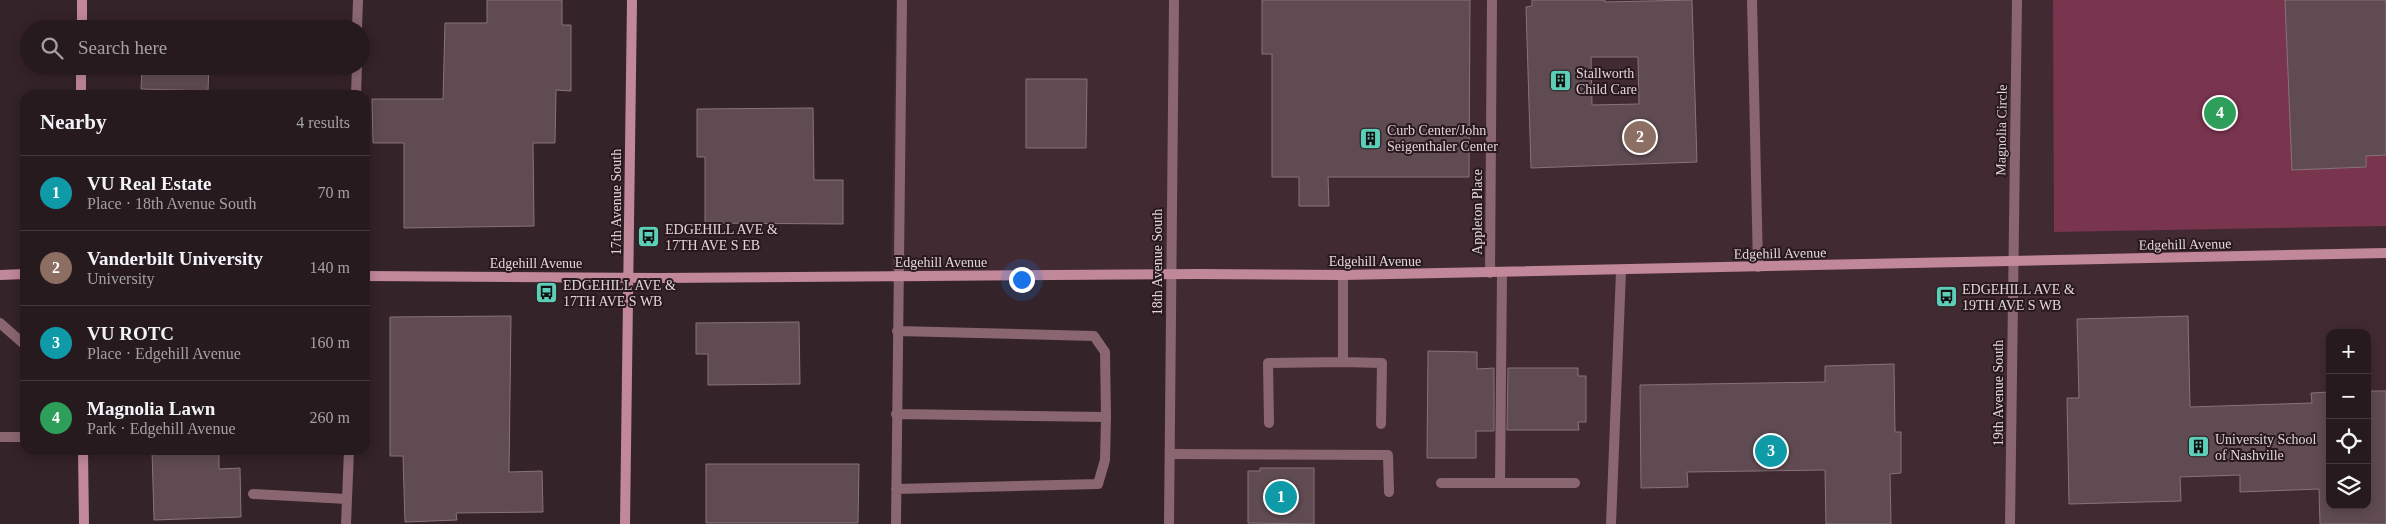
<!DOCTYPE html>
<meta charset="utf-8">
<style>
body{margin:0;font-family:"Times New Roman",serif;background:#2f2327;color:#f1f3f6}
.controls{position:absolute;right:15px;bottom:15px;display:grid;overflow:hidden;border-radius:10px;box-shadow:0 2px 12px #0003}
.controls button{width:45px;height:45px;display:grid;place-items:center;padding:0;border:0;border-bottom:1px solid #43383c;background:#271a1e;color:#f1f3f6;font:25px sans-serif}
.you{position:absolute;left:1021px;top:279px;width:18px;height:18px;margin:-12px;border:4px solid #fff;border-radius:50%;background:#1a73e8;box-shadow:0 0 0 8px #1a73e833}
.badge{display:grid;place-items:center;width:32px;height:32px;border-radius:50%;background:#5dceb8;color:#fff;font-size:16px;font-weight:700}
.pin{position:absolute;translate:-50% -50%;border:2px solid #fff;box-shadow:0 1px 5px #0006}
.list{margin:0;padding:0;list-style:none}
h2{display:flex;justify-content:space-between;align-items:center;height:65px;margin:0;padding:0 20px;font-size:21px}
h2 small{font-size:16px;font-weight:400;color:#a4a1a4}
.list li{display:grid;grid-template-columns:32px 1fr auto;gap:15px;align-items:center;box-sizing:border-box;height:75px;padding:0 20px;border-top:1px solid #43383c}
.list b{display:block;font-size:19px;white-space:nowrap}
.list p{margin:0;font-size:16px;white-space:nowrap;color:#a4a1a4}
.list em{font-size:16px;font-style:normal;color:#a4a1a4}
.icon{flex:none;width:28px;height:28px;fill:none;stroke:currentColor;stroke-width:2;stroke-linecap:round;stroke-linejoin:round}
.map{position:relative;flex:none;width:2386px;height:524px;overflow:hidden}
.search{position:absolute;background:#271a1e;box-shadow:0 2px 12px #0003;left:20px;top:20px;width:350px;height:55px;display:flex;align-items:center;gap:12px;box-sizing:border-box;padding:0 18px;border-radius:28px;color:#a4a1a4;font-size:19px}
.panel{position:absolute;background:#271a1e;box-shadow:0 2px 12px #0003;left:20px;top:90px;width:350px;height:365px;border-radius:15px}
.map>svg:first-child{display:block}
</style>
<div class="map">
<svg width="2386" height="524" viewBox="0 0 2386 524">
<rect width="100%" height="100%" fill="#342328"/>
<!-- built -->
<path fill="#422a32" fill-rule="evenodd" d="M 896,0 L 2386,0 L 2386,524 L 1169,524 L 1170,274 L 891,283 ZM 2330,333 L 2367,333 L 2367,505 L 2330,505 Z"/>
<!-- green -->
<path fill="#79344e" d="M 2053,0 L 2386,0 L 2386,226 L 2054,232 Z"/>
<!-- building -->
<path fill="#5f4b51" stroke="#887379" fill-rule="evenodd" d="M 487,0 L 562,0 L 562,25 L 571,25 L 571,91 L 556,90 L 555,143 L 533,143 L 534,226 L 404,228 L 404,143 L 373,143 L 372,99 L 443,99 L 445,23 L 487,23 Z
M 1262,0 L 1470,0 L 1469,177 L 1328,177 L 1329,206 L 1299,206 L 1299,177 L 1272,177 L 1272,54 L 1262,54 Z
M 1532,0 L 1605,0 L 1605,2 L 1692,0 L 1697,162 L 1531,168 L 1526,7 L 1532,6 ZM 1591,57 L 1638,57 L 1639,104 L 1592,105 Z
M 2285,0 L 2386,0 L 2386,155 L 2366,156 L 2366,167 L 2292,170 Z
M 142,66 L 209,66 L 208,91 L 141,89 Z
M 1026,79 L 1087,79 L 1086,148 L 1026,148 Z
M 813,108 L 814,180 L 843,180 L 843,224 L 705,223 L 705,157 L 697,157 L 697,109 Z
M 511,316 L 509,472 L 542,471 L 543,512 L 456,513 L 457,520 L 405,522 L 403,456 L 390,456 L 390,317 Z
M 2188,316 L 2190,407 L 2312,403 L 2311,393 L 2330,392 L 2330,505 L 2367,505 L 2367,391 L 2386,391 L 2386,524 L 2320,524 L 2319,489 L 2240,492 L 2240,475 L 2180,477 L 2181,501 L 2069,504 L 2067,398 L 2079,398 L 2077,319 Z
M 799,322 L 800,384 L 708,385 L 708,354 L 696,354 L 696,323 Z
M 1428,351 L 1477,352 L 1477,369 L 1494,368 L 1494,431 L 1476,431 L 1476,458 L 1427,458 Z
M 1894,364 L 1895,432 L 1901,432 L 1901,473 L 1890,474 L 1891,524 L 1826,524 L 1825,470 L 1687,472 L 1688,487 L 1641,488 L 1640,385 L 1825,382 L 1825,366 Z
M 1508,368 L 1578,368 L 1578,376 L 1586,376 L 1586,422 L 1578,422 L 1579,430 L 1507,430 Z
M 152,450 L 219,450 L 219,469 L 240,468 L 241,517 L 154,520 Z
M 706,464 L 859,464 L 858,523 L 706,523 Z
M 1260,468 L 1314,468 L 1314,524 L 1248,523 L 1248,471 L 1260,471 Z"/>
<g fill="none" stroke-linecap="round" stroke-linejoin="round">
<!-- lane -->
<path stroke="#896670" stroke-width="10" d="M 1752,0 L 1758,267
M 357,29 L 358,0
M 356,95 L 357,66
M 1502,273 L 1500,483 L 1575,483
M 0,323 L 25,345
M 897,331 L 1094,336 L 1105,352 L 1106,417
M 1343,362 L 1382,363 L 1381,424
M 1269,423 L 1268,363 L 1343,362 L 1343,275
M 0,437 L 25,437
M 1172,454 L 1388,455 L 1389,492
M 1441,483 L 1500,483
M 896,489 L 1098,484 L 1105,460 L 1106,417 L 896,414
M 253,494 L 347,499
M 346,524 L 349,450
M 896,524 L 902,0
M 1611,524 L 1621,271"/>
<!-- street -->
<path stroke="#896670" stroke-width="10" d="M 1490,273 L 1492,0
M 1169,524 L 1174,0
M 2010,524 L 2017,0"/>
<!-- secondary -->
<path stroke="#c1889a" stroke-width="10" d="M 82,29 L 82,0
M 81,95 L 81,66
M 0,275 L 25,274
M 365,276 L 659,278 L 1197,274 L 1343,275 L 2386,253
M 83,450 L 84,524
M 625,524 L 632,0"/>
</g>
<!-- icons -->
<defs>
<symbol id="building-square" viewBox="-11 -11 22 22"><rect x="-9" y="-9" width="18" height="18" rx="4" fill="#5dceb8" stroke="#29191e"/><path d="M-4-6H4V6H1V3H-1V6H-4ZM-2.5-4.3h1.7v1.8h-1.7ZM.8-4.3h1.7v1.8H.8ZM-2.5-1h1.7V.8h-1.7ZM.8-1h1.7V.8H.8Z" fill="#111"/></symbol>
<symbol id="bus-square" viewBox="-11 -11 22 22"><rect x="-9" y="-9" width="18" height="18" rx="4" fill="#5dceb8" stroke="#29191e"/><path d="M-5-6H5V4H4V6H2V4H-2V6H-4V4H-5ZM-3.5-4V0h7V-4ZM-3.5 1.2v1.5H-2V1.2ZM2 1.2v1.5H3.5V1.2Z" fill="#111"/></symbol>
</defs>
<g fill-rule="evenodd">
<use href="#building-square" x="1548" y="68" width="25" height="25"/>
<use href="#building-square" x="1358" y="126" width="25" height="25"/>
<use href="#bus-square" x="636" y="224" width="25" height="25"/>
<use href="#bus-square" x="534" y="280" width="25" height="25"/>
<use href="#bus-square" x="1934" y="284" width="25" height="25"/>
<use href="#building-square" x="2186" y="434" width="25" height="25"/>
</g>
<g text-anchor="middle" stroke-width="4" stroke-linejoin="round" paint-order="stroke">
<!-- poi labels -->
<g font-size="14" fill="#e0d5d8" stroke="#29191e" text-anchor="start">
<text x="1576" y="78">Stallworth<tspan x="1576" dy="16">Child Care</tspan></text>
<text x="1387" y="135">Curb Center/John<tspan x="1387" dy="16">Seigenthaler Center</tspan></text>
<text x="665" y="234">EDGEHILL AVE &amp;<tspan x="665" dy="16">17TH AVE S EB</tspan></text>
<text x="563" y="290">EDGEHILL AVE &amp;<tspan x="563" dy="16">17TH AVE S WB</tspan></text>
<text x="1962" y="294">EDGEHILL AVE &amp;<tspan x="1962" dy="16">19TH AVE S WB</tspan></text>
<text x="2215" y="444">University School<tspan x="2215" dy="16">of Nashville</tspan></text>
</g>
<!-- street labels -->
<g font-size="14" fill="#e0d5d8" stroke="#29191e">
<text transform="translate(2001 130) rotate(-89)" y="5">Magnolia Circle</text>
<text transform="translate(616 202) rotate(-90)" y="5">17th Avenue South</text>
<text transform="translate(1477 212) rotate(-90)" y="5">Appleton Place</text>
<text transform="translate(2185 244) rotate(-1)" y="5">Edgehill Avenue</text>
<text transform="translate(1780 253) rotate(-1)" y="5">Edgehill Avenue</text>
<text x="1375" y="266">Edgehill Avenue</text>
<text x="941" y="267">Edgehill Avenue</text>
<text transform="translate(1157 262) rotate(-90)" y="5">18th Avenue South</text>
<text x="536" y="268">Edgehill Avenue</text>
<text transform="translate(1998 393) rotate(-90)" y="5">19th Avenue South</text>
</g>
</g>
</svg>
<div class="controls">
<button>+</button>
<button>−</button>
<button><svg class="icon" aria-label="locate" viewBox="0 0 24 24"><circle cx="12" cy="12" r="6"/><path d="M12 2v4M12 18v4M2 12h4M18 12h4"/></svg></button>
<button><svg class="icon" aria-label="layers" viewBox="0 0 24 24"><path d="M12 4l9 5-9 5-9-5zM3 14l9 5 9-5"/></svg></button>
</div>
<div class="you"></div>
<div class="pin badge" style="left:1281px;top:497px;background:#0f9aa8">1</div>
<div class="pin badge" style="left:1640px;top:137px;background:#8d6e63">2</div>
<div class="pin badge" style="left:1771px;top:451px;background:#0f9aa8">3</div>
<div class="pin badge" style="left:2220px;top:113px;background:#2e9e5b">4</div>
<div class="search"><svg class="icon" aria-label="search" viewBox="0 0 24 24"><circle cx="10" cy="10" r="6"/><path d="M15 15l6 6"/></svg>Search here</div>
<section class="panel">
<h2>Nearby<small>4 results</small></h2>
<ul class="list">
<li><span class="badge" style="background:#0f9aa8">1</span><div><b>VU Real Estate</b><p>Place · 18th Avenue South</p></div><em>70 m</em></li>
<li><span class="badge" style="background:#8d6e63">2</span><div><b>Vanderbilt University</b><p>University</p></div><em>140 m</em></li>
<li><span class="badge" style="background:#0f9aa8">3</span><div><b>VU ROTC</b><p>Place · Edgehill Avenue</p></div><em>160 m</em></li>
<li><span class="badge" style="background:#2e9e5b">4</span><div><b>Magnolia Lawn</b><p>Park · Edgehill Avenue</p></div><em>260 m</em></li>
</ul>
</section>
</div>
